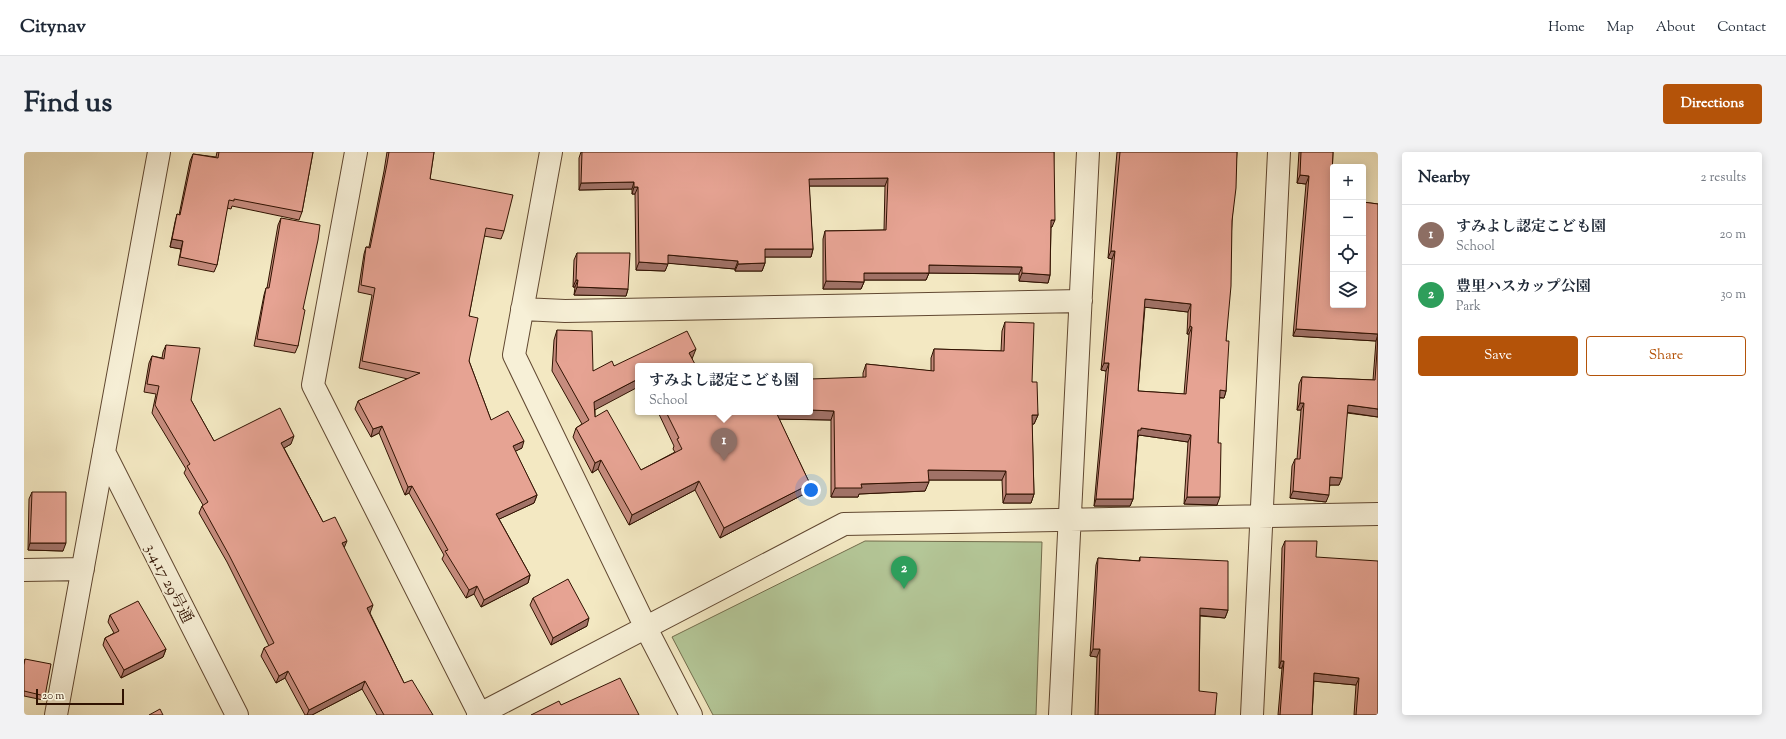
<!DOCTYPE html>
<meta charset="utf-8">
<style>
body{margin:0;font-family:"Sorts Mill Goudy","Noto Serif JP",serif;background:#f2f2f3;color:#1f2937}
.controls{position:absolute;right:12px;top:12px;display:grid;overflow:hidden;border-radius:4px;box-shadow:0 2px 10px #0003}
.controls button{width:36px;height:36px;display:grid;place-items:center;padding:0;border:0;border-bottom:1px solid #e0e1e3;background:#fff;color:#1f2937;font:20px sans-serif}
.scale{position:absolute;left:12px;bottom:10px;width:88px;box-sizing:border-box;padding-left:4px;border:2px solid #301201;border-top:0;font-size:11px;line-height:14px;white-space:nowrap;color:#301201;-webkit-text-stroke:3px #f7f0d7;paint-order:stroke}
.you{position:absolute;left:787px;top:338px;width:14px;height:14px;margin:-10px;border:3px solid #fff;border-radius:50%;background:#1a73e8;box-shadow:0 0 0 6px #1a73e833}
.badge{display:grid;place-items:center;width:26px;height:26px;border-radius:50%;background:#b45309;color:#fff;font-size:13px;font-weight:700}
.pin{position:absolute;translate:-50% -33px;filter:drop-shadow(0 1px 2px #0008)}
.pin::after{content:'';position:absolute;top:21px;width:14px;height:12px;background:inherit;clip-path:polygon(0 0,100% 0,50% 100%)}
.popup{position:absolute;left:611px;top:211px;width:178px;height:52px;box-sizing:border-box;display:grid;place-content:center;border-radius:4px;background:#fff;filter:drop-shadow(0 1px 3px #0005);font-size:13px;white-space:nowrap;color:#747a83}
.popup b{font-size:15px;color:#1f2937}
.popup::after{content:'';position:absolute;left:50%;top:100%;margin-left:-8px;border:8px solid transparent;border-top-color:#fff}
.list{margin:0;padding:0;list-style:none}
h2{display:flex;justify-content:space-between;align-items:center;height:52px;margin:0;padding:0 16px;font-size:17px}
h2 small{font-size:13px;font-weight:400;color:#747a83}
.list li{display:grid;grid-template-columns:26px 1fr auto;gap:12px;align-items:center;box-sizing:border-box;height:60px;padding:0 16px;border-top:1px solid #e0e1e3}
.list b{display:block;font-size:15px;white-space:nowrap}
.list p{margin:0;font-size:13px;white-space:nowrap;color:#747a83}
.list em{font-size:13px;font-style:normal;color:#747a83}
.actions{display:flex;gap:8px;padding:12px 16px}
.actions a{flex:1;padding:9px 0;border:1px solid #b45309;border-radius:4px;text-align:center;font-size:14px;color:#b45309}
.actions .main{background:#b45309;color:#fff}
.icon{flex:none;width:22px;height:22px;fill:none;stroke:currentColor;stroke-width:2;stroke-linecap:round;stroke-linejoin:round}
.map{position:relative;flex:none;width:1354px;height:563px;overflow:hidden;border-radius:4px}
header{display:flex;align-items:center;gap:24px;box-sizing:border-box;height:56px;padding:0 20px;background:#fff;border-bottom:1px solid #e0e1e3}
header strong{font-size:19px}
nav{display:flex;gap:22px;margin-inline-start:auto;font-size:14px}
.intro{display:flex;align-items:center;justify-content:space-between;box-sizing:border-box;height:96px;padding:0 24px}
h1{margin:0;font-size:28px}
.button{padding:10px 18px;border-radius:4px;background:#b45309;color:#fff;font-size:14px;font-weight:700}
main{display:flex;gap:24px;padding:0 24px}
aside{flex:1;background:#fff;border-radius:4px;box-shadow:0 2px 10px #0003}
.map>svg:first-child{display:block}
</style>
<header>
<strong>Citynav</strong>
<nav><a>Home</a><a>Map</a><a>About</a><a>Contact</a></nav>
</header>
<div class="intro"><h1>Find us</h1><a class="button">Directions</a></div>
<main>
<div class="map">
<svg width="1354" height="563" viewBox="0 0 1354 563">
<rect width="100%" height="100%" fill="#f3e8c2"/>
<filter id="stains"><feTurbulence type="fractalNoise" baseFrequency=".005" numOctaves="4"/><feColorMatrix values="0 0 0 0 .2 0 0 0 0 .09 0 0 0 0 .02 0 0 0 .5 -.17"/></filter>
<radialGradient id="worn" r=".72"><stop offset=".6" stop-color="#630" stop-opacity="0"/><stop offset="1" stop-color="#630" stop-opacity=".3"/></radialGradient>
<!-- green -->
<path fill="#b4c798" stroke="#726c4c" d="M 841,389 L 1018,390 L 1012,563 L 689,563 L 648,485 Z"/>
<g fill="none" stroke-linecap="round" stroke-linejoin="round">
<defs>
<path id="minor" d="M 332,0 L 289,233 L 456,563
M 527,0 L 490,203 L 622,476 L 667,563
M 498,157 L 541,159 L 1057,149
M 0,418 L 59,417
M 32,563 L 80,300
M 454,563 L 820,372 L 1354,362
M 1036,563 L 1064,0
M 1228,563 L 1255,0"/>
<path id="tertiary" d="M 135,0 L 80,300 L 213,563"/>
</defs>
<!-- minor casing -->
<use href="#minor" stroke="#614831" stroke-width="24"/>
<!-- tertiary casing -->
<use href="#tertiary" stroke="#614831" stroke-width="24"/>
<!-- minor -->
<use href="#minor" stroke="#f7f0d7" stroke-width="22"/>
<!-- tertiary -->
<use href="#tertiary" stroke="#f7f0d7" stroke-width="22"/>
</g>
<!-- wall -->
<path fill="#c68c7e" stroke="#301201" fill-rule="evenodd" d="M 193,0 L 289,0 L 278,60 L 275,68 L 208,54 L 207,57 L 203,56 L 193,113 L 190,120 L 154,113 L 157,97 L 146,95 L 151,70 L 153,62 L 155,63 L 166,9 L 169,2 L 192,5 Z
M 363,0 L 410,0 L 406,27 L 480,79 L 477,87 L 460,84 L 445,164 L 445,209 L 467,268 L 498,296 L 491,299 L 513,343 L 510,351 L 475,367 L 506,423 L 504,431 L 457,455 L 450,442 L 442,446 L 418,407 L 420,403 L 385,341 L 381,343 L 355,281 L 347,285 L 331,257 L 334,249 L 384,227 L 335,216 L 348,143 L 334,140 L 340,102 L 342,95 L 345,95 L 360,19 Z
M 557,0 L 1030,0 L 1028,75 L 1027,75 L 1026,123 L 1024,131 L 995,129 L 995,122 L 905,121 L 902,128 L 840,128 L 840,130 L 837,137 L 799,137 L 799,87 L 801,79 L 860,78 L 861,34 L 785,34 L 789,97 L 787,105 L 741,105 L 741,111 L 738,119 L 711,119 L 711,117 L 644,111 L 641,119 L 612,118 L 611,42 L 608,42 L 608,37 L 555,38 L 555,6 Z
M 1093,0 L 1213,0 L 1208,69 L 1202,189 L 1202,239 L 1200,246 L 1195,246 L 1194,291 L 1193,353 L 1160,352 L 1164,290 L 1115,283 L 1114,285 L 1109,347 L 1106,354 L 1070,354 L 1082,219 L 1077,218 L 1088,107 L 1084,106 ZM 1121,155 L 1164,160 L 1163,182 L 1165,182 L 1160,242 L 1114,239 Z
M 1275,0 L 1309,0 L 1307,46 L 1354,52 L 1354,265 L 1323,261 L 1315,333 L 1306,333 L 1302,350 L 1266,346 L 1268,314 L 1271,307 L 1273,307 L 1277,258 L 1273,258 L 1275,232 L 1278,225 L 1349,228 L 1352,189 L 1269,184 L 1282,32 L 1273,31 Z
M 257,66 L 279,157 L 274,194 L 271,201 L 230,194 L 240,143 L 242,136 L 243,136 L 254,73 Z
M 553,101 L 604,137 L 602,144 L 550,143 L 551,135 L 549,135 L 550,108 Z
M 981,170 L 1008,230 L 1014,263 L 1010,272 L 1008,272 L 1010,342 L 1007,351 L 979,351 L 978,328 L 905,328 L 901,339 L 835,342 L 834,345 L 807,345 L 807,268 L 755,267 L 786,332 L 782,341 L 696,386 L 671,338 L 605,373 L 574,317 L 568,321 L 549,285 L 552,276 L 558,272 L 528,219 L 530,188 L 533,178 L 569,219 L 590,214 L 614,214 L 571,258 L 571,265 L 617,318 L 651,300 L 649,297 L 650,294 L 634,260 L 786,260 L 839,226 L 839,221 L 842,212 L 907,219 L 907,206 L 910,197 L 977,199 L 978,179 Z
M 142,193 L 167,248 L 190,289 L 267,292 L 260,296 L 299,370 L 320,396 L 346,461 L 380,531 L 409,563 L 353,563 L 338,537 L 288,563 L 281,563 L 261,526 L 252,531 L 237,504 L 240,496 L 245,494 L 203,410 L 175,361 L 178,354 L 179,353 L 160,321 L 162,317 L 128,261 L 132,242 L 120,240 L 125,211 L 128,204 L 138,206 L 139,200 Z
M 8,340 L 39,399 L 4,398 L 5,347 Z
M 1261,389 L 1292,405 L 1354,563 L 1330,563 L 1332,533 L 1290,529 L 1288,563 L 1254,563 L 1258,516 L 1255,516 L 1258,396 Z
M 1116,405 L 1204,458 L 1201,466 L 1176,464 L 1175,539 L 1191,563 L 1071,563 L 1073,505 L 1066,504 L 1072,413 L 1074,406 L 1115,409 Z
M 509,446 L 563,474 L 527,493 L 506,453 Z
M 86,463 L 142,497 L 139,505 L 97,526 L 79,493 L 81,486 L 90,481 L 84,470 Z
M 1,507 L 21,544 L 19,548 L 0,544 L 0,511 Z"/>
<!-- shaded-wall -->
<path fill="#a17267" stroke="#301201" d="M 1276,23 L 1285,24 L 1282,32 L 1273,31 Z
M 864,26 L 861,34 L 782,34 L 785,27 Z
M 610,30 L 608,37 L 555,38 L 557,31 Z
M 610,35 L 614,35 L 611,42 L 608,42 Z
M 1027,68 L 1031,68 L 1028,75 L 1024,75 Z
M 148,87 L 159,89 L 157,97 L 146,95 Z
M 741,97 L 789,97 L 787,105 L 738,105 Z
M 1087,99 L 1091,99 L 1088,107 L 1084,106 Z
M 644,103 L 714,109 L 711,117 L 641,111 Z
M 615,110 L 644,112 L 641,119 L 612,118 Z
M 741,111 L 738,119 L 711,119 L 714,112 Z
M 905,113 L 998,115 L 995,122 L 902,121 Z
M 840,121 L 905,121 L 902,128 L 837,128 Z
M 998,121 L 1026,123 L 1024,131 L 995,129 Z
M 552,128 L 554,128 L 551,135 L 549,135 Z
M 802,129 L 840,130 L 837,137 L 799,137 Z
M 553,135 L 604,137 L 602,144 L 550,143 Z
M 1121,147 L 1167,152 L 1164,160 L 1119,155 Z
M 1166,174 L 1168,175 L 1165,182 L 1163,182 Z
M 1272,177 L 1354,182 L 1352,189 L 1269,184 Z
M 672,197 L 668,207 L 665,201 Z
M 1080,211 L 1085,211 L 1082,219 L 1077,218 Z
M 614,227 L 614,235 L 567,260 L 570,250 Z
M 1196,238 L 1202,239 L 1200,246 L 1193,245 Z
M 1276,251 L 1280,251 L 1277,258 L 1273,258 Z
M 1324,253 L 1354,257 L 1354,265 L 1321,260 Z
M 786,258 L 810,259 L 807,268 L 747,267 L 750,260 L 786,260 Z
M 1008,263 L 1014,263 L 1010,272 L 1004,272 Z
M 358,274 L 355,281 L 347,285 L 349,277 Z
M 1117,276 L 1167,283 L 1164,290 L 1115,283 L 1114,285 L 1112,285 L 1114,278 Z
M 270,284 L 267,292 L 255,299 L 257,291 Z
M 500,289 L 498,296 L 486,302 L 489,294 Z
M 577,308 L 574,317 L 568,321 L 571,311 Z
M 904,318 L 982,319 L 978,328 L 900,328 Z
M 1306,325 L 1318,326 L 1315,333 L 1304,333 Z
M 675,329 L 671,338 L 605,373 L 608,363 Z
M 905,330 L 901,339 L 835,342 L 834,345 L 807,345 L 811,336 L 837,332 Z
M 786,332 L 782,341 L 696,386 L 700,376 Z
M 388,334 L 385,341 L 381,343 L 384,335 Z
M 1269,339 L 1305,343 L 1302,350 L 1266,346 Z
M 982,342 L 1010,342 L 1007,351 L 979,351 Z
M 513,343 L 510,351 L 469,370 L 472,362 Z
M 1163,345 L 1196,345 L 1193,353 L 1160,352 Z
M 1072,347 L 1109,347 L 1106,354 L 1070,354 Z
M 323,389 L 320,396 L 318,391 Z
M 6,391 L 42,391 L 39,399 L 4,398 Z
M 506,423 L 504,431 L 457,455 L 460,448 Z
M 453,434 L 450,442 L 442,446 L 445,438 Z
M 349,453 L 346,461 L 341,463 L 343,456 Z
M 1176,456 L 1204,458 L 1201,466 L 1173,463 Z
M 565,466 L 563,474 L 527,493 L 529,486 Z
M 142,497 L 139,505 L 97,526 L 100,518 Z
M 1069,497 L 1076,497 L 1073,505 L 1066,504 Z
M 1257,509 L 1260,509 L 1258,516 L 1255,516 Z
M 264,519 L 261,526 L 252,531 L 255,524 Z
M 1290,521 L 1335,526 L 1332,533 L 1288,529 Z
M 341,529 L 338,537 L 288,563 L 283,563 L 285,558 Z"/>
<!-- building -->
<path fill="#e6a393" stroke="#301201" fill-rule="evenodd" d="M 195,0 L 289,0 L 278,60 L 210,47 L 210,49 L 205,48 L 193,113 L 156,105 L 159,89 L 148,87 L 153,62 L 156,63 L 169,2 L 194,6 Z
M 365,0 L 410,0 L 406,27 L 489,43 L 480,79 L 462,76 L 445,164 L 454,166 L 445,209 L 467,268 L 484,259 L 500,289 L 489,294 L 513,343 L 472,362 L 506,423 L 460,448 L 453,434 L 445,438 L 421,399 L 424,398 L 388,334 L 384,335 L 358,274 L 349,277 L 334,249 L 396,221 L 338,209 L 351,136 L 337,133 L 342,95 L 346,96 L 363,12 Z
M 558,0 L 1030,0 L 1031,68 L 1027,68 L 1026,123 L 998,121 L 998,115 L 905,113 L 905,121 L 840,121 L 840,130 L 802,129 L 801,79 L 862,78 L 864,26 L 785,27 L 789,97 L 741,97 L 741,111 L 714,112 L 714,109 L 644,103 L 644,112 L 615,110 L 614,35 L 610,35 L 610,30 L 557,31 Z
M 1096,0 L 1213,0 L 1212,36 L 1208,69 L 1207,134 L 1202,189 L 1205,189 L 1202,239 L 1196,238 L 1194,291 L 1197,291 L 1196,345 L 1163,345 L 1167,283 L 1117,276 L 1117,278 L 1114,278 L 1109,347 L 1072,347 L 1085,211 L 1080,211 L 1091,99 L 1087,99 ZM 1121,147 L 1167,152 L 1166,174 L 1168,175 L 1162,242 L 1114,239 Z
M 1277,0 L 1309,0 L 1307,46 L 1309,46 L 1309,153 L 1339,153 L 1339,50 L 1354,52 L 1354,182 L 1272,177 L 1285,24 L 1276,23 Z
M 257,66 L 296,73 L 294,88 L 279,157 L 281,158 L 274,194 L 233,187 L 242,136 L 245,136 Z
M 553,101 L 606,101 L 604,137 L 553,135 L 554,128 L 552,128 Z
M 981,170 L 1010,171 L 1008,230 L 1013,230 L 1014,263 L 1008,263 L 1010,342 L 982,342 L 982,319 L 904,318 L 905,330 L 837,332 L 838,336 L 811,336 L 810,259 L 786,258 L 786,227 L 842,225 L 842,212 L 910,219 L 910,197 L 980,199 Z
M 533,178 L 568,179 L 569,219 L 588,209 L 590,214 L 663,179 L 672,197 L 665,201 L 672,214 L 614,214 L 614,227 L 570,250 L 571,265 L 583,258 L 617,318 L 658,297 L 653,287 L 655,286 L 642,260 L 752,260 L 786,332 L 700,376 L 675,329 L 608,363 L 577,308 L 571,311 L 552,276 L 565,268 L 532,209 Z
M 1354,185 L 1354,257 L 1324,253 L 1318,326 L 1306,325 L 1305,343 L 1269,339 L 1271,307 L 1276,307 L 1280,251 L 1276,251 L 1278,225 L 1351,228 Z
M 142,193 L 176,196 L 167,248 L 190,289 L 256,256 L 270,284 L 257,291 L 299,370 L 311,365 L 323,389 L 318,391 L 349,453 L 343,456 L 380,531 L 388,528 L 409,563 L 360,563 L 341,529 L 285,558 L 264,519 L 255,524 L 240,496 L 250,491 L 205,403 L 178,354 L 184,350 L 163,314 L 166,312 L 131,253 L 135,234 L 123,232 L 128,204 L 140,207 Z
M 8,340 L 42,340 L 42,391 L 6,391 Z
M 1261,389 L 1293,389 L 1292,405 L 1354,409 L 1354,563 L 1332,563 L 1335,526 L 1290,521 L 1288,563 L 1256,563 L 1260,509 L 1257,509 Z
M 1116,405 L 1204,409 L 1204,458 L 1176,456 L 1175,539 L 1193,541 L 1191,563 L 1074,563 L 1076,497 L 1069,497 L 1074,406 L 1116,409 Z
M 544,427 L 565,466 L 529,486 L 509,446 Z
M 114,449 L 142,497 L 100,518 L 81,486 L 95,479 L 86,463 Z
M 1,507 L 27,512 L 21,544 L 0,539 L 0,513 Z
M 596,526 L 615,563 L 507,563 L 535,549 L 537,553 Z
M 136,557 L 139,563 L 125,563 Z"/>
<g text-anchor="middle" stroke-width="4" stroke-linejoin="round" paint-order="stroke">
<!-- street labels -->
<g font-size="16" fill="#301201" stroke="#f7f0d7">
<text transform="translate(146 431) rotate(63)" y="6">3.4.17 29号通</text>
</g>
</g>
<rect width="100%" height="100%" filter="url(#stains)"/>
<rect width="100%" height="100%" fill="url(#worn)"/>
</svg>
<div class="controls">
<button>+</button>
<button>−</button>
<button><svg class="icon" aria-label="locate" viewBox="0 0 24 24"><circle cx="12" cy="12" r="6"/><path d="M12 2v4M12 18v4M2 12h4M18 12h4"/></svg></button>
<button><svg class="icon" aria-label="layers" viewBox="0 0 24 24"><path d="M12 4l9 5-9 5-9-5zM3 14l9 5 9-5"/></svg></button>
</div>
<div class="scale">20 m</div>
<div class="you"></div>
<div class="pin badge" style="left:700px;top:309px;background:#8d6e63">1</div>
<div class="popup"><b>すみよし認定こども園</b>School</div>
<div class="pin badge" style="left:880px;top:437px;background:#2e9e5b">2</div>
</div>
<aside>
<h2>Nearby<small>2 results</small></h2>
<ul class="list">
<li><span class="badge" style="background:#8d6e63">1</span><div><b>すみよし認定こども園</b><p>School</p></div><em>20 m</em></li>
<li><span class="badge" style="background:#2e9e5b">2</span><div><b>豊里ハスカップ公園</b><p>Park</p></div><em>30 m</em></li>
</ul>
<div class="actions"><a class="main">Save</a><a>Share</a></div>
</aside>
</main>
